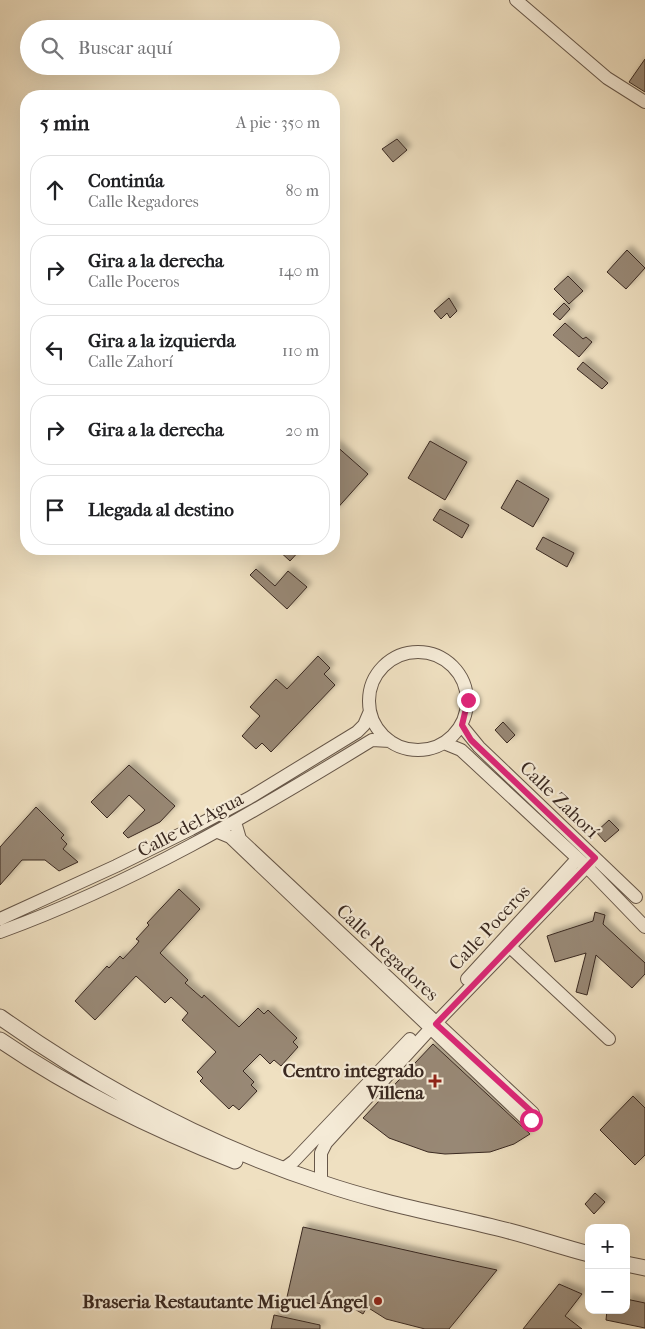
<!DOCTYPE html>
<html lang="es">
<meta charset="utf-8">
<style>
body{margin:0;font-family:"IM FELL French Canon",serif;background:#f6f6f6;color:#202124}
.controls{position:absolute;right:15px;bottom:15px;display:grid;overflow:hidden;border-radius:10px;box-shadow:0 5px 20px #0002}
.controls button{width:45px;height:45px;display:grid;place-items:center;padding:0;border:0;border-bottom:1px solid #e0e0e0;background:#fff;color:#202124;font:25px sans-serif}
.stop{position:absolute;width:15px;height:15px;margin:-11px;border:4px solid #db2777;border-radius:50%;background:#fff}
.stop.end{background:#db2777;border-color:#fff;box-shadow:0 1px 5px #0008}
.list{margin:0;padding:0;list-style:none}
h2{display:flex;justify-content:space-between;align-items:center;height:65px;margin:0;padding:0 20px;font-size:21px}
h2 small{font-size:16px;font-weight:400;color:#757577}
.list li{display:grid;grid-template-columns:32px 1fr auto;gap:15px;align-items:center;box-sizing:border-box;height:70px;margin:0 10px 10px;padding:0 10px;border:1px solid #e0e0e0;border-radius:20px}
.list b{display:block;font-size:19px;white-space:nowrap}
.list p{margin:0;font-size:16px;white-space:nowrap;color:#757577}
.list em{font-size:16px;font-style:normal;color:#757577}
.icon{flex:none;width:28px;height:28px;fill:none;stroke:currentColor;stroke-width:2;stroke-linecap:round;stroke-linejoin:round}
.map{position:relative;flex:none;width:645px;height:1329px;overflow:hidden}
.search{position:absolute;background:#fff;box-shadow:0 5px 20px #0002;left:20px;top:20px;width:320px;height:55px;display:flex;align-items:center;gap:12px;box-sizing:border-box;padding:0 18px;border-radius:28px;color:#757577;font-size:19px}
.panel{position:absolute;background:#fff;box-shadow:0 5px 20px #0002;left:20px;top:90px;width:320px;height:465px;border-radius:20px}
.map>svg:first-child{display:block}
</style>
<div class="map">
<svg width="645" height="1329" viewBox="0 0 645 1329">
<defs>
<filter id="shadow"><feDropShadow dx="4.5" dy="-4.5" stdDeviation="2.5" flood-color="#0004"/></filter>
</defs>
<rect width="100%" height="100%" fill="#efe0c1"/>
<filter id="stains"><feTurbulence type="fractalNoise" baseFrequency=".004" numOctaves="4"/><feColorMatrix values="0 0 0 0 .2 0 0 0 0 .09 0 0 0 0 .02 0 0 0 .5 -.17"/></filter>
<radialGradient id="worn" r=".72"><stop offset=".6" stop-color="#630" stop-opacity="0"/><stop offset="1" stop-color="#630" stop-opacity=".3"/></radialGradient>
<!-- building -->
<path fill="#988874" stroke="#3a2921" filter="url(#shadow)" d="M 645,59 L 645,92 L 629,82 Z
M 397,139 L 407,150 L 393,162 L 382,149 Z
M 627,250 L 645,268 L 626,289 L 607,272 Z
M 568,276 L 583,291 L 569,304 L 554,289 Z
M 449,298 L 457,311 L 450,318 L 447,313 L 441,319 L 434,311 Z
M 564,303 L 570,309 L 560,320 L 553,314 Z
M 565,323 L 583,339 L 586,337 L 592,342 L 579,357 L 553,335 Z
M 583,362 L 608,383 L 602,389 L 577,369 Z
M 430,441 L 467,462 L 445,500 L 408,478 Z
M 334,444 L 368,474 L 334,512 Z
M 517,480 L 549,499 L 533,527 L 501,508 Z
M 440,509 L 469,525 L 462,538 L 433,520 Z
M 543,537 L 574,553 L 567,567 L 536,549 Z
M 277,549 L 301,549 L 290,561 Z
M 256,569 L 275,586 L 288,571 L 307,587 L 287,609 L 250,575 Z
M 318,656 L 330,668 L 324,674 L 335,685 L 271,752 L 262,743 L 256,749 L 242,736 L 260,716 L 250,707 L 276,679 L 287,689 Z
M 503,722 L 515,735 L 507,743 L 495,730 Z
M 129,765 L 175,806 L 160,822 L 128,838 L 123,833 L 145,810 L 129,795 L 107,818 L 91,802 Z
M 36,807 L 64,835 L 61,838 L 67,844 L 63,849 L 78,862 L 59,871 L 45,860 L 22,860 L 0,885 L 0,847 Z
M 609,820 L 619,830 L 605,842 L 596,832 Z
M 179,889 L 200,909 L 160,953 L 188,980 L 185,983 L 202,998 L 204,995 L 239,1027 L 258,1008 L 264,1014 L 268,1010 L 297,1038 L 293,1042 L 298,1047 L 281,1066 L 274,1060 L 270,1064 L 260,1054 L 243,1071 L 254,1082 L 251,1085 L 257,1091 L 239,1110 L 233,1105 L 229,1109 L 200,1081 L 203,1078 L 197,1072 L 216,1052 L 182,1020 L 188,1013 L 171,997 L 165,1003 L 136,976 L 95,1020 L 75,1001 L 107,966 L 109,968 L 120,956 L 123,959 L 137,944 L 139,941 L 136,939 L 149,925 L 147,923 Z
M 595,912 L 605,915 L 603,924 L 645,963 L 645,974 L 632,988 L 596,955 L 587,995 L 576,992 L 586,953 L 555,962 L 547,936 L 593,921 Z
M 433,1044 L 530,1134 L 514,1144 L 490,1152 L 445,1154 L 428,1152 L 389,1138 L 363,1118 Z
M 633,1096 L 645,1108 L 645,1155 L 635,1165 L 600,1130 Z
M 595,1193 L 605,1202 L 594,1214 L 585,1204 Z
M 303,1227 L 423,1254 L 497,1270 L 449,1329 L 425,1329 L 386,1319 L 367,1307 L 363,1314 L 341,1301 L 337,1307 L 287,1297 Z
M 559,1284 L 582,1294 L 565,1316 L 582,1329 L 523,1329 Z
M 626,1299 L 645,1303 L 645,1328 L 606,1320 L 607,1310 L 626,1310 Z
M 274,1315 L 320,1325 L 320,1329 L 271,1329 Z"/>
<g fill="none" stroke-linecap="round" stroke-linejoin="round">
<defs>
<path id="minor" d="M 516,0 L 607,78 L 645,102
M369 701a49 49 0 1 1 98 0a49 49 0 1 1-98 0Z
M 461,725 L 479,747 L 636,897
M 444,743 L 461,750 L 586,866 L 645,927
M 218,832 L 230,837 L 527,1120 L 533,1118 L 533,1113 L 240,839 L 235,822
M 0,919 L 116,866 L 191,829 L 249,798 L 357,732 L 364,725 L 370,711
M 0,932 C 132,884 253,813 372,740 L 390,741
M 509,946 L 609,1039
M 467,979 L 577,859
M 283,1169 L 294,1161 L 410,1039
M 321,1183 L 321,1153 L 326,1143 L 431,1028 L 595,858"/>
<path id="tertiary" d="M 0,1017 C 99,1087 206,1145 322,1183 C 383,1204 446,1215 509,1231 C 536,1238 562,1247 589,1254
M 0,1040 C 73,1090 153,1129 235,1161
M 626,1264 L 645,1268"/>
</defs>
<!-- minor casing -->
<use href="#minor" stroke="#675749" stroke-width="14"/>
<!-- tertiary casing -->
<use href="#tertiary" stroke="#675749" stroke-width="17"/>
<!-- minor -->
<use href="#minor" stroke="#f5ebd7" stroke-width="12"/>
<!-- tertiary -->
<use href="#tertiary" stroke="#f5ebd7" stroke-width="15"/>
</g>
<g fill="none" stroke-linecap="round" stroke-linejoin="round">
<!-- route -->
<path stroke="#db2777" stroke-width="6" d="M 468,700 L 462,725 L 471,740 L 595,858 L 436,1024 L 533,1113 L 534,1117 L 531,1120"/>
</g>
<!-- markers -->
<g fill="#8f2418" stroke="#f5ebd7" stroke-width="2">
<path d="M432.5 1073.5h5v5h5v5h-5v5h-5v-5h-5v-5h5z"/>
<circle cx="378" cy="1301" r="5"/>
</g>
<g text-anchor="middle" stroke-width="4.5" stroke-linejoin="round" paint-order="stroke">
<!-- street labels -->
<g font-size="19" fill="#3a2921" stroke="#f5ebd7">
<text transform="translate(560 799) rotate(44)" y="7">Calle Zahorí</text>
<text transform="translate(190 824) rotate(-28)" y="7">Calle del Agua</text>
<text transform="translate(489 927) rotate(-47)" y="7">Calle Poceros</text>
<text transform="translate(388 952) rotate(43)" y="7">Calle Regadores</text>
</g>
<!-- poi labels -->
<g font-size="19" font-weight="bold" fill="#3a2921" stroke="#f5ebd7" text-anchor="end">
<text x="424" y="1077">Centro integrado<tspan x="424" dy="22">Villena</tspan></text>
<text x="368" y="1308">Braseria Restautante Miguel Ángel</text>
</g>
</g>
<rect width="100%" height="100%" filter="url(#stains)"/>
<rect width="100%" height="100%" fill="url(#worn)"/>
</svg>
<div class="controls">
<button>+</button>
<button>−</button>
</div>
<div class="stop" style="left:531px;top:1120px"></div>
<div class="stop end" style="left:468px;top:700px"></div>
<div class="search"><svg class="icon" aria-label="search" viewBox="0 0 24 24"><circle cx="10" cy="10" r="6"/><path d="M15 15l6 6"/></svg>Buscar aquí</div>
<section class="panel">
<h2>5 min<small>A pie · 350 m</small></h2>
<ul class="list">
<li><svg class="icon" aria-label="ahead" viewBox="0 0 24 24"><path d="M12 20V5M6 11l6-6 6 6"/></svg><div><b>Continúa</b><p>Calle Regadores</p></div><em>80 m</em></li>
<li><svg class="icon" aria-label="right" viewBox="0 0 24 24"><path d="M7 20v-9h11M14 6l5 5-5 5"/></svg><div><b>Gira a la derecha</b><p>Calle Poceros</p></div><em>140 m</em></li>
<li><svg class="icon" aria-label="left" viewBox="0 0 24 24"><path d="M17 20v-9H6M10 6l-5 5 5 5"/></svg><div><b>Gira a la izquierda</b><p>Calle Zahorí</p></div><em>110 m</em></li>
<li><svg class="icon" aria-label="right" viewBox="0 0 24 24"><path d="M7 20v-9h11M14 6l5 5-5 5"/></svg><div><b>Gira a la derecha</b></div><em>20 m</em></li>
<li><svg class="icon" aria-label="arrive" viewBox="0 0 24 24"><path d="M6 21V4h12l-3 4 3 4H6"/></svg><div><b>Llegada al destino</b></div></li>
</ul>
</section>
</div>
